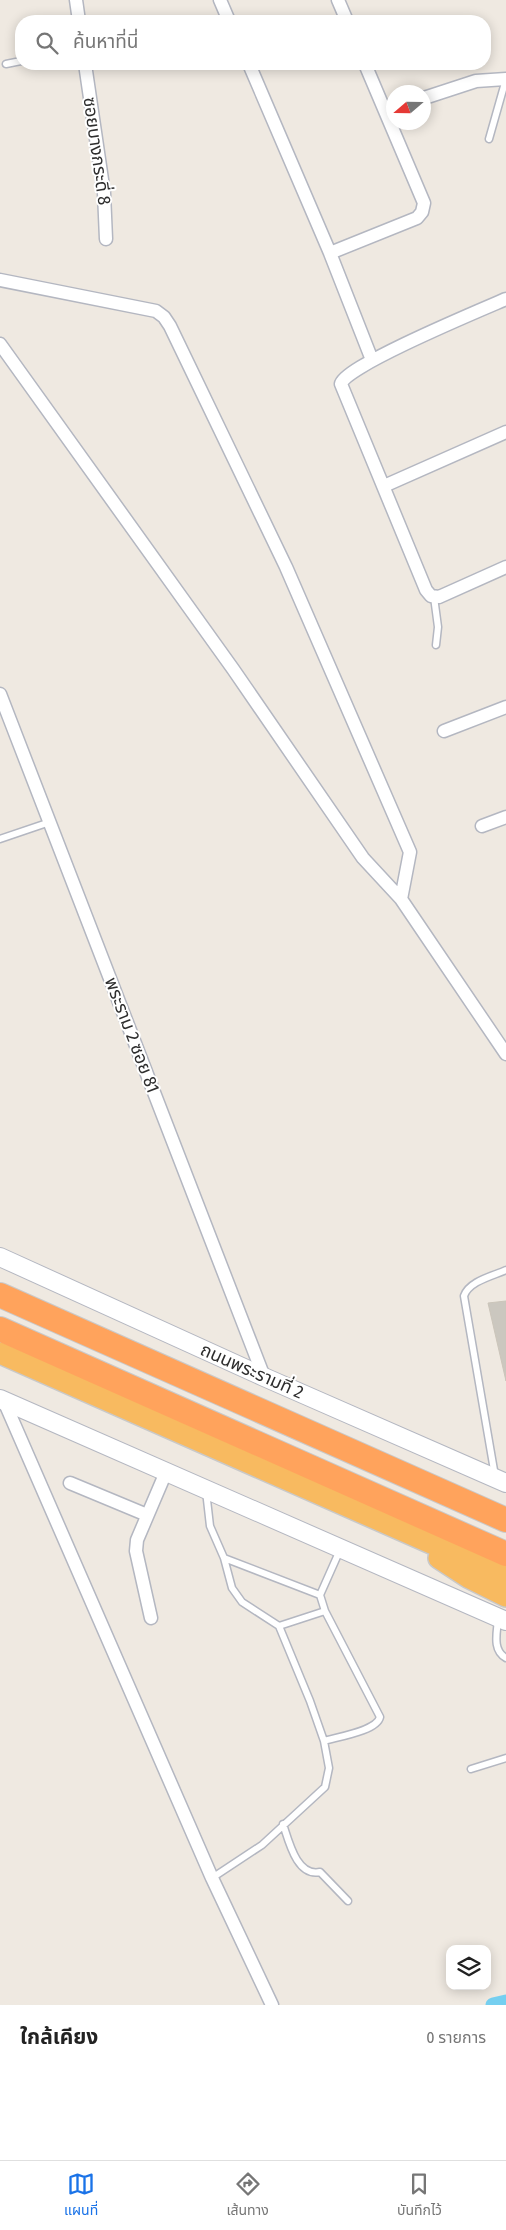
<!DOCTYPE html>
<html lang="th">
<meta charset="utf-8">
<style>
body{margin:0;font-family:"Fira Sans Condensed","Noto Sans Thai",sans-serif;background:#f6f6f6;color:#222}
.controls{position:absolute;right:15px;bottom:15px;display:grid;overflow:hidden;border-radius:10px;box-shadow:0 2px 12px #0003}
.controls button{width:45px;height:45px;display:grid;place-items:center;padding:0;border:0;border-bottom:1px solid #e0e0e0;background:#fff;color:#222;font:25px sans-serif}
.compass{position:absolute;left:386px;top:85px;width:45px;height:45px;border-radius:50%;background:#fff;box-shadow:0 2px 12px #0003;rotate:250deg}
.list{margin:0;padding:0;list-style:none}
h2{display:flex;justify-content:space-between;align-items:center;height:65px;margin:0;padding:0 20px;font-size:21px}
h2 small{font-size:16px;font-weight:400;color:#767676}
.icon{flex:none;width:28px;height:28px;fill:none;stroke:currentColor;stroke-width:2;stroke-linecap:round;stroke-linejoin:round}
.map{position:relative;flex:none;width:506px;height:2005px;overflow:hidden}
.search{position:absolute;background:#fff;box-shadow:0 2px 12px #0003;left:15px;right:15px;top:15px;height:55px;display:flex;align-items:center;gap:12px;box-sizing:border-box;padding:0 18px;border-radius:20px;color:#767676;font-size:19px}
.sheet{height:155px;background:#fff}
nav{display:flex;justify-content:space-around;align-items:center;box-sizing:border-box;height:70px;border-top:1px solid #e0e0e0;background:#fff;font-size:14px;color:#767676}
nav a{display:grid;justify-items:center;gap:2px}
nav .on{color:#1a73e8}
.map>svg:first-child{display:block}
</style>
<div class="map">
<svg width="506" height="2005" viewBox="0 0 506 2005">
<rect width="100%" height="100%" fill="#efe9e1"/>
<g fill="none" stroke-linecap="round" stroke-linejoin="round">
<!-- canal -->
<path stroke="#75cff0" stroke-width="15" d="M 493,2005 L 506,2002"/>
</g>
<!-- building -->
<path fill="#cbc7bf" stroke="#cbc5ba" d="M 506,1301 L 506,1381 L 488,1303 Z"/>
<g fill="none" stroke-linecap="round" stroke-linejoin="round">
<defs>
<path id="service" d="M 6,64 L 21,61
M 489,139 L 506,79
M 434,597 L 438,627 L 436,645
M 0,839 L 50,822
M 495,1476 L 464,1296 C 469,1281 493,1276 506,1270
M 206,1491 L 210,1526 L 224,1558 L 232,1588 L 242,1602 L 279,1626 L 310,1701 L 324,1741 C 337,1737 377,1731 380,1717 L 325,1611 L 320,1595 L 340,1550
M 224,1558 L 320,1595
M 498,1619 C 497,1633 492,1650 506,1658
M 279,1626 L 325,1611
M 471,1769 L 506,1758
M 283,1824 C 289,1842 297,1877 320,1872 L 348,1901
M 212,1878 L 262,1845 L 325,1787 L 329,1768 L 324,1741"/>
<path id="minor" d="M 76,0 L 79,21
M 220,0 L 229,21
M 338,0 L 347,21
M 85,64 L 104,193 L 106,239
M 249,64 L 330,253 L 372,360
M 424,98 L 476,81 L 506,79
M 330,253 L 417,218 L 422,212 L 424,203 L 365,64
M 0,280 L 156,311 L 164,317 L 170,326 L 286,567 L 410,852 L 401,899
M 506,299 C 483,309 343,367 341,384 L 426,590 L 431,596 L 439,597 L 506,567
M 0,344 L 233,669 L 363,858 L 401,899 L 506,1054
M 384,486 L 506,432
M 0,694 L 264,1377
M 444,731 L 506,707
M 482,826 L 506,817
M 4,1401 L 212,1878 L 272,2005
M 70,1483 L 147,1515
M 151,1618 L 136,1551 L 137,1540 L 166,1472"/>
<path id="secondary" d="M 0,1257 L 264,1377 L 506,1483
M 0,1399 L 506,1621"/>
<path id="trunk" d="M 0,1353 L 506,1576
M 439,1558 L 468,1577 L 506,1596"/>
<path id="motorway" d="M 0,1295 L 506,1520
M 0,1329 L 506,1554"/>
</defs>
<!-- service casing -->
<use href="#service" stroke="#b4b7c1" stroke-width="9"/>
<!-- minor casing -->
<use href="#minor" stroke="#b4b7c1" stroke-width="15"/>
<!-- secondary casing -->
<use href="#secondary" stroke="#b4b7c1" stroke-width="20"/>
<!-- trunk casing -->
<use href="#trunk" stroke="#c9c9c9" stroke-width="24"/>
<!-- motorway casing -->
<use href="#motorway" stroke="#c9c9c9" stroke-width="26"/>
<!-- service -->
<use href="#service" stroke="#fff" stroke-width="6"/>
<!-- minor -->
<use href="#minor" stroke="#fff" stroke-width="12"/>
<!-- secondary -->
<use href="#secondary" stroke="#fff" stroke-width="18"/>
<!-- trunk -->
<use href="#trunk" stroke="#f8ba60" stroke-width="21"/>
<!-- motorway -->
<use href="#motorway" stroke="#ffa35c" stroke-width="24"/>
</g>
<g text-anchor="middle" stroke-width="4" stroke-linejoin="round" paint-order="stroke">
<!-- street labels -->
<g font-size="18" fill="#2e2e2e" stroke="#fff">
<text transform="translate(97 151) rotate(82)" y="6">ซอยบางกระดี่ 8</text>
<text transform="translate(132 1035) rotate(69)" y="6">พระราม 2 ซอย 81</text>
<text transform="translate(252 1371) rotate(24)" y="6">ถนนพระรามที่ 2</text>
</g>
</g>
</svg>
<div class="controls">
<button><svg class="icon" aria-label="layers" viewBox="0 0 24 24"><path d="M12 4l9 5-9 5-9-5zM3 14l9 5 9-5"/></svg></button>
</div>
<svg class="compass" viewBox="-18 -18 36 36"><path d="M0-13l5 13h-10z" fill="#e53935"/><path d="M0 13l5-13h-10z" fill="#767676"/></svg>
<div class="search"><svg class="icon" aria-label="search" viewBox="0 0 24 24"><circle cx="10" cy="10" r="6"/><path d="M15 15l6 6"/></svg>ค้นหาที่นี่</div>
</div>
<section class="sheet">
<h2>ใกล้เคียง<small>0 รายการ</small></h2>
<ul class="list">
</ul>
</section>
<nav>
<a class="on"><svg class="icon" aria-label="map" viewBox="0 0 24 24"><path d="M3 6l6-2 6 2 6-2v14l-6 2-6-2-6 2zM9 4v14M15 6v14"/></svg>แผนที่</a>
<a><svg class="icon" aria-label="directions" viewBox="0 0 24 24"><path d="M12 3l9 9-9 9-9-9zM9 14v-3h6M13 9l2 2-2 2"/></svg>เส้นทาง</a>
<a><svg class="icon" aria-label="saved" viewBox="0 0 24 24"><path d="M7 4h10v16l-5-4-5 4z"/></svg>บันทึกไว้</a>
</nav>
